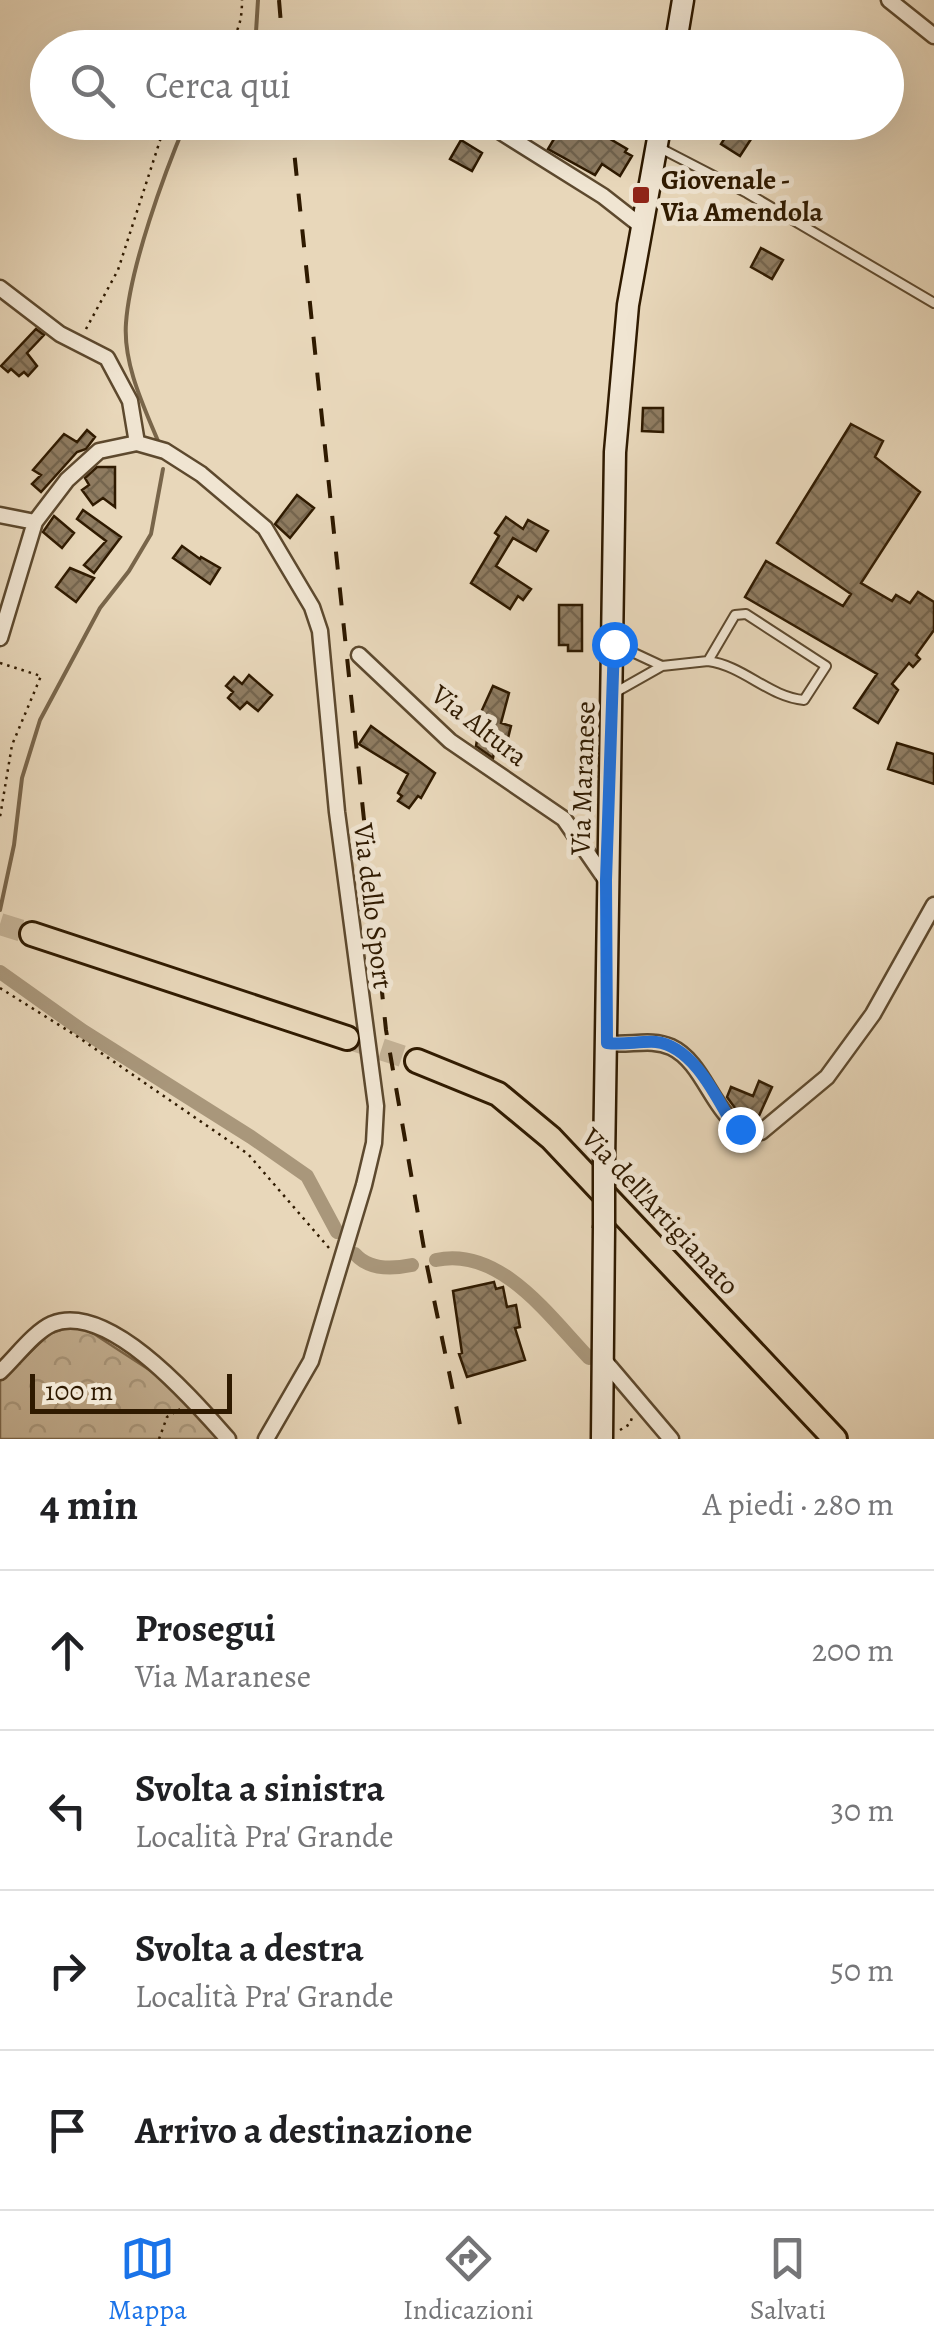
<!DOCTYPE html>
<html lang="it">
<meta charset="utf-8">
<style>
body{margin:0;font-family:Alegreya,serif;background:#f6f6f6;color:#202124}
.scale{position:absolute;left:30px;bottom:25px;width:202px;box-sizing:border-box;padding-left:10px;border:5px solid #2f1a00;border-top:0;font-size:28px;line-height:35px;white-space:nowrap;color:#2f1a00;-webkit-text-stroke:8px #f0e5d2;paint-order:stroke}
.stop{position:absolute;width:30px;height:30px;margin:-22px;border:8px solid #1a73e8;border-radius:50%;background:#fff}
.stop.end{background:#1a73e8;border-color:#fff;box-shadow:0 2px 10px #0008}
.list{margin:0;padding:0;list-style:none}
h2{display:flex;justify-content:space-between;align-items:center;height:130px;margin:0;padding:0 40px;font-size:42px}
h2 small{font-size:32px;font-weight:400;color:#757577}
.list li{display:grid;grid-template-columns:65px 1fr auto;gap:30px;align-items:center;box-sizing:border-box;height:160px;padding:0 40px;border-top:2px solid #e0e0e0}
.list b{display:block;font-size:38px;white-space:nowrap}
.list p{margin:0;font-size:32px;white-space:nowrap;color:#757577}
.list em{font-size:32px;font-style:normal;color:#757577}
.icon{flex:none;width:55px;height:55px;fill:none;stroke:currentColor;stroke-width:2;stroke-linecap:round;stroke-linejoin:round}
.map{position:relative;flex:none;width:934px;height:1439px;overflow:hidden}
.search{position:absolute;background:#fff;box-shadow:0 10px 40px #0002;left:30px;right:30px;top:30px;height:110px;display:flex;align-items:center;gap:25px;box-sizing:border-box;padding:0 35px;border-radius:55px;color:#757577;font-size:38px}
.sheet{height:770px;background:#fff}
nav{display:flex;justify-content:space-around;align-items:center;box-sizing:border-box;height:140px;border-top:2px solid #e0e0e0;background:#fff;font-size:28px;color:#757577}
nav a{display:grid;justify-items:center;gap:5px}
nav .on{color:#1a73e8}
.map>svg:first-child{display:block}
</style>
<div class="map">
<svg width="934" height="1439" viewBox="0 0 934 1439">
<defs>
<pattern id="park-crowns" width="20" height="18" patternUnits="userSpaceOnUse" patternTransform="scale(2.5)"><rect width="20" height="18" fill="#c9b79a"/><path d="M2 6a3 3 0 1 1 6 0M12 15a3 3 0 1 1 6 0" fill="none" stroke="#ad9d83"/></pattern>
<pattern id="building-cross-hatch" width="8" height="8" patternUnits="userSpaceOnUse" patternTransform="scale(2.5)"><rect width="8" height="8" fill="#8f7c61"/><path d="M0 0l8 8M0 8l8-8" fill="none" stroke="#75654e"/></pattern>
</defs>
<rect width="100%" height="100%" fill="#e8d7ba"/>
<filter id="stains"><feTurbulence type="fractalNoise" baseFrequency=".002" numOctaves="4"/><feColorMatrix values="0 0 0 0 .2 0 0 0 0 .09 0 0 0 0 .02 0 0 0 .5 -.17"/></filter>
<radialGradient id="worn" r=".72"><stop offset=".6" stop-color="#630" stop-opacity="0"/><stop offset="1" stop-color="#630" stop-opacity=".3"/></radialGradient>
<!-- park -->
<path fill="url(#park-crowns)" stroke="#7c684d" stroke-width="2.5" d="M 75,1325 L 94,1334 L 183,1392 L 221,1439 L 0,1439 L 0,1381 L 49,1334 Z"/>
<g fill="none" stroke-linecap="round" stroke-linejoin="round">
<!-- stream -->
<path stroke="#78654a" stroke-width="4" d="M 255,48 L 258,0
M 158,441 C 143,405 123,363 126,323 C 130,267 164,174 186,122
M 0,910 L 14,845 L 22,778 L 40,720 L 100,608 L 129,571 L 151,534 L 163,469"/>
<!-- canal -->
<path stroke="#a9977b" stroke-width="14" d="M 0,972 L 83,1031 L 251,1137 L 307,1176 L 337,1232
M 355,1254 C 369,1270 393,1269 412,1265
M 436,1260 C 500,1246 549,1316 589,1358"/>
</g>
<!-- building -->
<path fill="url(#building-cross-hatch)" stroke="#2f1a00" stroke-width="2.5" d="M 564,122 L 609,122 L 600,133 L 627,149 L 625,152 L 632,156 L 620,176 L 602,164 L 595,175 L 548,149 Z
M 734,123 L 753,136 L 740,156 L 721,144 Z
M 461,140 L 482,153 L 472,171 L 450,159 Z
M 761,248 L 783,260 L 772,279 L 751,267 Z
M 36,329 L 44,335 L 27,353 L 37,366 L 28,376 L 24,372 L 19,376 L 11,369 L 8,372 L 1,366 Z
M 643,408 L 663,408 L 663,432 L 642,431 Z
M 851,424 L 883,441 L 875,457 L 920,492 L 861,583 L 892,601 L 896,595 L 910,603 L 918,592 L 934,602 L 934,630 L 916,655 L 920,659 L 913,667 L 909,663 L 892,684 L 898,690 L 878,723 L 854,708 L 877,674 L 745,597 L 766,561 L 843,606 L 851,594 L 777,543 Z
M 87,430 L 95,437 L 86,449 L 77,452 L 41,492 L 32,484 L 41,475 L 33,470 L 64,434 L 77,442 Z
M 97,467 L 115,467 L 115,507 L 103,498 L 93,505 L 82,490 L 89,485 L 85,478 Z
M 297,495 L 314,508 L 290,538 L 275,524 Z
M 83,510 L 121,537 L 94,573 L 84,565 L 106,541 L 77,519 Z
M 54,516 L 74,533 L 62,548 L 43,532 Z
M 506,517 L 523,529 L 528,520 L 548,531 L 536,551 L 513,538 L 496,566 L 531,589 L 523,600 L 518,596 L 510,609 L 471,583 L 499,536 L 495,533 Z
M 182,546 L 200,559 L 201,557 L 220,568 L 210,584 L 173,558 Z
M 70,568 L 94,578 L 76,602 L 56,587 Z
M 559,605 L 582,605 L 582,651 L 568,651 L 568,645 L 559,645 Z
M 249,675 L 272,695 L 258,711 L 247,702 L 240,709 L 228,698 L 233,692 L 226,686 L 234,677 L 242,684 Z
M 493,686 L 509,693 L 501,723 L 511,726 L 506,746 L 496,743 L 493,758 L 476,746 L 482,710 Z
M 371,726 L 435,773 L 421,798 L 418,796 L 409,808 L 398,801 L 402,796 L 398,793 L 408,774 L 359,744 Z
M 897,743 L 934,754 L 934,784 L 888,769 Z
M 759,1081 L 772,1087 L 758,1118 L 735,1108 L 727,1097 L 731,1087 L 753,1096 Z
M 494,1282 L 496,1289 L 503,1287 L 507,1307 L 516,1305 L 520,1327 L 515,1328 L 525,1360 L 467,1377 L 459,1354 L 462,1353 L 453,1291 Z"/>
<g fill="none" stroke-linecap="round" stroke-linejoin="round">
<!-- trunk-tunnel -->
<path stroke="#c3b195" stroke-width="22" stroke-dasharray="22 11" stroke-linecap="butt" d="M 0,924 L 32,934
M 350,1039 L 417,1061"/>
<defs>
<path id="service" d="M 660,148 L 747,193 L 934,303
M 617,645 L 662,666
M 616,692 L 662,666 L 708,661 L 735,615 L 746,614 L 826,666 L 804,700 C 769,697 744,666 708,661"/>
<path id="minor" d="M 889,0 L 934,36
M 485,122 L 603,196 L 640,225
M 0,288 L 60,334 L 107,358 L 130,401 L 137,443
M 0,515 L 35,522
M 0,638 L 35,522 L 67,480 L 99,451 L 137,443 L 165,451 L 201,474 L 265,528 L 312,607 L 320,631 L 337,812 L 376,1106 L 374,1143 L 364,1185 L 311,1361 L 266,1439
M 359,655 L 450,741 L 564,819 L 606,880
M 607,1043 C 629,1046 651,1038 671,1047 C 710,1065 715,1133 761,1132 L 827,1077 L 873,1014 L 934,905
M 603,1359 L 671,1439
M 0,1372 C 15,1358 34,1332 52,1324 C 109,1301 194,1401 228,1439"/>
<path id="secondary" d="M 675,48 L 683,0
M 604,1163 L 615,452 L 628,305 L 661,122
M 602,1439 L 604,1228"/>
<path id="trunk" d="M 32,934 L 347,1038
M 417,1061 L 498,1094 L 551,1138 L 835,1439"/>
</defs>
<!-- service casing -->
<use href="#service" stroke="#5d492e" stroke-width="12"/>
<!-- minor casing -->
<use href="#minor" stroke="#5d492e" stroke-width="19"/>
<!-- secondary casing -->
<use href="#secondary" stroke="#2f1a00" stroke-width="25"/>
<!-- trunk casing -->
<use href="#trunk" stroke="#2f1a00" stroke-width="28"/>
<!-- path -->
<path stroke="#2f1a00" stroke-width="2.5" stroke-dasharray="2.5 5" stroke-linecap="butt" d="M 224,48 C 239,34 242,20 242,0
M 86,329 L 118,270 L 166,122
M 0,663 L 41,676 L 12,745 L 0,817
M 0,988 L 75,1035 L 248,1154 L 329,1248
M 620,1430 L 630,1424 L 633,1414
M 159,1439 L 167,1417 L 180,1409"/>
<!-- service -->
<use href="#service" stroke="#f0e5d2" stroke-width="8"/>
<!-- minor -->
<use href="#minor" stroke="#f0e5d2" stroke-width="14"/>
<!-- secondary -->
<use href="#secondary" stroke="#f0e5d2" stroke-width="20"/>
<!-- trunk -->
<use href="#trunk" stroke="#e8d7ba" stroke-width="22"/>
<!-- rail -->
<path stroke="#2f1a00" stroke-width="4" stroke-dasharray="18 18" stroke-linecap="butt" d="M 279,0 L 283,48
M 291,122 L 386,1030 L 427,1266 L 463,1439"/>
<defs>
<path id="secondary-bridge" d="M 604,1228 L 604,1163"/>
</defs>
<!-- secondary-bridge casing -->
<use href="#secondary-bridge" stroke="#2f1a00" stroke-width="25" stroke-linecap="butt"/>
<!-- secondary-bridge -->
<use href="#secondary-bridge" stroke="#f0e5d2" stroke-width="20"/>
</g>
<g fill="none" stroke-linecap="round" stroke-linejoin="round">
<!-- route -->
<path stroke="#1a73e8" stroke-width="12" d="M 614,644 L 606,880 L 607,1043 C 623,1045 640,1041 656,1042 C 692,1046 715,1094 731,1122 L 740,1129"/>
</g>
<!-- markers -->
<rect fill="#8f2418" stroke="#f0e5d2" stroke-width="4" x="631" y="185" width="20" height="20" rx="5"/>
<g text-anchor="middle" stroke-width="10" stroke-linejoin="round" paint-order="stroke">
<!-- poi labels -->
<g font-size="28" font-weight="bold" fill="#2f1a00" stroke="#f0e5d2" text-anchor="start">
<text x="661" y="189">Giovenale -<tspan x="661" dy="32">Via Amendola</tspan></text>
</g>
<!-- street labels -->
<g font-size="28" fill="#2f1a00" stroke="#f0e5d2">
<text transform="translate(480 725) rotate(38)" y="10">Via Altura</text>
<text transform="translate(582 778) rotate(-88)" y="10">Via Maranese</text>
<text transform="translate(374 906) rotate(83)" y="10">Via dello Sport</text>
<text transform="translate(661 1211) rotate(47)" y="10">Via dell'Artigianato</text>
</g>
</g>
<rect width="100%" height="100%" filter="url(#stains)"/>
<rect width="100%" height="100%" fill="url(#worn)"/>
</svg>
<div class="scale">100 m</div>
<div class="stop" style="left:614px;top:644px"></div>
<div class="stop end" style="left:740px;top:1129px"></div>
<div class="search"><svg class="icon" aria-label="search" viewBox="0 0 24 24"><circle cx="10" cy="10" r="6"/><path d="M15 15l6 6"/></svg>Cerca qui</div>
</div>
<section class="sheet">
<h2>4 min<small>A piedi · 280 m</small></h2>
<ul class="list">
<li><svg class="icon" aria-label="ahead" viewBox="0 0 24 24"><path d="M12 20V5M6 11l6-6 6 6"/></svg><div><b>Prosegui</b><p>Via Maranese</p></div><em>200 m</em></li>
<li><svg class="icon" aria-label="left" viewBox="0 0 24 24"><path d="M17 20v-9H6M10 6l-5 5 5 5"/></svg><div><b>Svolta a sinistra</b><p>Località Pra' Grande</p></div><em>30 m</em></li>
<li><svg class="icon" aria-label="right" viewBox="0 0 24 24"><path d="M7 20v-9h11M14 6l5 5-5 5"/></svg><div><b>Svolta a destra</b><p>Località Pra' Grande</p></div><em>50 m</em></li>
<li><svg class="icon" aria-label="arrive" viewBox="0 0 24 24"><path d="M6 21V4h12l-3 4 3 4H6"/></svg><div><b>Arrivo a destinazione</b></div></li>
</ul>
</section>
<nav>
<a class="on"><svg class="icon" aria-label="map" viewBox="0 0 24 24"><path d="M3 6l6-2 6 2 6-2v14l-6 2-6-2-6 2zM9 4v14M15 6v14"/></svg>Mappa</a>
<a><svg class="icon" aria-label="directions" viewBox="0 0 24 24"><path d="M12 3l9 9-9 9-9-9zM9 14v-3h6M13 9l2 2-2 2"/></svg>Indicazioni</a>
<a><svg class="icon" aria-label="saved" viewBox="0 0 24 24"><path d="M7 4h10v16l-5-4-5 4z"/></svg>Salvati</a>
</nav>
